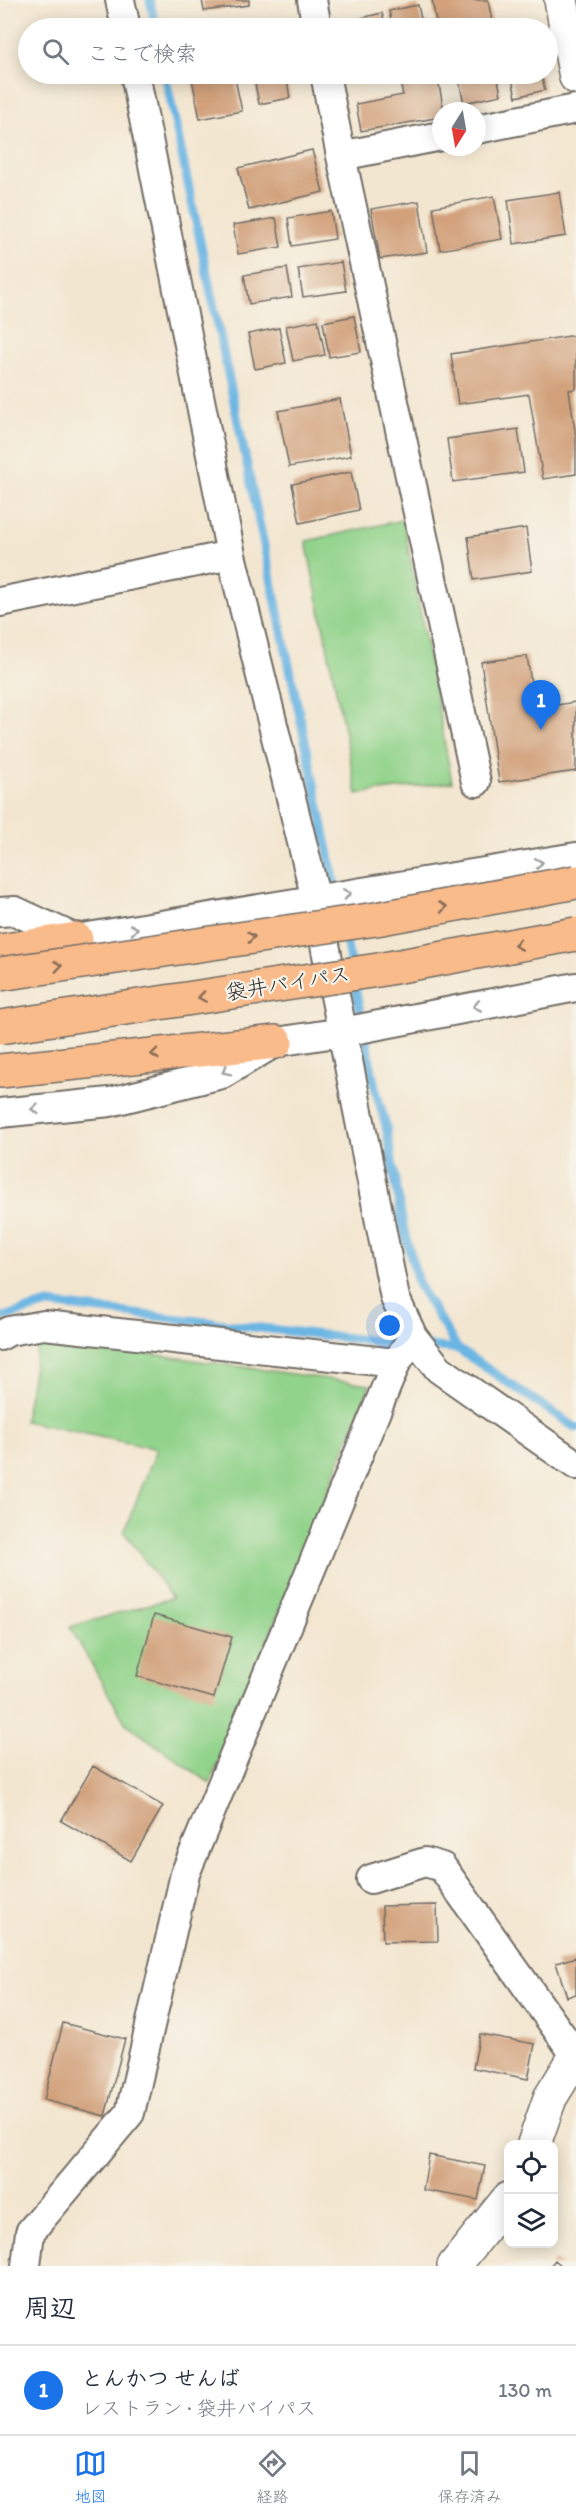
<!DOCTYPE html>
<html lang="ja">
<meta charset="utf-8">
<style>
body{margin:0;font-family:Itim,"Klee One",sans-serif;background:#f2f2f3;color:#1f2937}
.controls{position:absolute;right:18px;bottom:18px;display:grid;overflow:hidden;border-radius:12px;box-shadow:0 3px 15px #0003}
.controls button{width:54px;height:54px;display:grid;place-items:center;padding:0;border:0;border-bottom:2px solid #e0e1e3;background:#fff;color:#1f2937;font:30px sans-serif}
.compass{position:absolute;left:432px;top:102px;width:54px;height:54px;border-radius:50%;background:#fff;box-shadow:0 3px 15px #0003;rotate:191deg}
.you{position:absolute;left:390px;top:1326px;width:21px;height:21px;margin:-15px;border:4px solid #fff;border-radius:50%;background:#1a73e8;box-shadow:0 0 0 9px #1a73e833}
.badge{display:grid;place-items:center;width:39px;height:39px;border-radius:50%;background:#1a73e8;color:#fff;font-size:20px;font-weight:700}
.pin{position:absolute;translate:-50% -50px;filter:drop-shadow(0 2px 3px #0008)}
.pin::after{content:'';position:absolute;top:32px;width:21px;height:18px;background:inherit;clip-path:polygon(0 0,100% 0,50% 100%)}
.list{margin:0;padding:0;list-style:none}
h2{display:flex;justify-content:space-between;align-items:center;height:78px;margin:0;padding:0 24px;font-size:26px}
h2 small{font-size:20px;font-weight:400;color:#747a83}
.list li{display:grid;grid-template-columns:39px 1fr auto;gap:18px;align-items:center;box-sizing:border-box;height:90px;padding:0 24px;border-top:2px solid #e0e1e3}
.list b{display:block;font-size:22px;white-space:nowrap}
.list p{margin:0;font-size:20px;white-space:nowrap;color:#747a83}
.list em{font-size:20px;font-style:normal;color:#747a83}
.icon{flex:none;width:33px;height:33px;fill:none;stroke:currentColor;stroke-width:2;stroke-linecap:round;stroke-linejoin:round}
.map{position:relative;flex:none;width:576px;height:2266px;overflow:hidden}
.search{position:absolute;background:#fff;box-shadow:0 3px 15px #0003;left:18px;right:18px;top:18px;height:66px;display:flex;align-items:center;gap:15px;box-sizing:border-box;padding:0 21px;border-radius:33px;color:#747a83;font-size:22px}
.sheet{height:168px;background:#fff}
nav{display:flex;justify-content:space-around;align-items:center;box-sizing:border-box;height:84px;border-top:2px solid #e0e1e3;background:#fff;font-size:16px;color:#747a83}
nav a{display:grid;justify-items:center;gap:3px}
nav .on{color:#1a73e8}
.map>svg:first-child{display:block}
</style>
<div class="map">
<svg width="576" height="2266" viewBox="0 0 576 2266">
<rect width="100%" height="100%" fill="#f7f3e8"/>
<filter id="ink" filterUnits="userSpaceOnUse"><feTurbulence type="fractalNoise" baseFrequency=".0167" numOctaves="2"/><feDisplacementMap in="SourceGraphic" scale="12" xChannelSelector="R" yChannelSelector="G"/><feConvolveMatrix kernelMatrix="1 2 1 2 8 2 1 2 1" color-interpolation-filters="sRGB"/></filter>
<filter id="wash" filterUnits="userSpaceOnUse"><feTurbulence type="fractalNoise" baseFrequency=".008" numOctaves="4" result="noise"/><feDisplacementMap in="SourceGraphic" scale="24" xChannelSelector="R" yChannelSelector="G"/><feGaussianBlur stdDeviation="1.35" result="paint"/><feColorMatrix in="noise" values="0 0 0 0 0 0 0 0 0 0 0 0 0 0 0 0 0 1.4 0 .05"/><feComposite in="paint" operator="in"/></filter>
<g filter="url(#wash)">
<rect width="100%" height="100%" fill="#f3e6d0"/>
<!-- green -->
<path fill="#91d38a" stroke="#5e7f5a" stroke-width="1.5" d="M 403,520 L 452,782 L 357,794 L 306,541 Z
M 39,1338 L 370,1385 L 210,1783 L 126,1724 L 70,1627 L 172,1598 L 124,1532 L 157,1449 L 24,1421 Z"/>
<g fill="none" stroke-linecap="round" stroke-linejoin="round">
<!-- stream -->
<path stroke="#6bb5e3" stroke-width="9" d="M 150,0 L 156,28
M 165,74 L 337,893
M 344,930 L 375,1087 L 386,1126 L 403,1226 L 419,1286 L 458,1349 L 576,1428
M 0,1318 L 48,1304 L 402,1344
M 427,1346 L 458,1349"/>
</g>
<g id="blocks">
<!-- building -->
<path fill="#d2a17b" d="M 202,0 L 249,0 L 249,5 L 204,11 Z
M 432,0 L 488,0 L 493,26 L 437,28 Z
M 418,5 L 423,28 L 393,28 L 389,11 Z
M 382,13 L 386,28 L 355,28 L 353,20 Z
M 191,74 L 234,74 L 242,111 L 200,119 Z
M 253,74 L 286,74 L 290,98 L 259,104 Z
M 398,74 L 437,74 L 444,111 L 441,111 L 441,117 L 361,131 L 356,104 L 403,95 Z
M 497,74 L 501,95 L 464,103 L 459,81 Z
M 511,74 L 541,74 L 545,90 L 516,97 Z
M 312,150 L 323,192 L 249,210 L 238,168 Z
M 559,192 L 566,236 L 514,244 L 508,200 Z
M 494,196 L 502,239 L 440,250 L 433,207 Z
M 419,201 L 427,252 L 380,259 L 371,209 Z
M 331,211 L 335,239 L 292,246 L 288,218 Z
M 276,218 L 281,247 L 238,254 L 233,225 Z
M 341,262 L 346,291 L 303,297 L 298,269 Z
M 287,268 L 292,297 L 249,304 L 244,275 Z
M 354,316 L 361,352 L 329,357 L 323,322 Z
M 318,320 L 325,355 L 293,361 L 286,326 Z
M 279,328 L 286,363 L 255,369 L 248,334 Z
M 576,335 L 576,389 L 569,390 L 576,437 L 576,474 L 543,479 L 529,394 L 458,404 L 451,354 Z
M 340,399 L 351,456 L 289,467 L 278,411 Z
M 518,429 L 524,472 L 453,482 L 447,439 Z
M 351,472 L 359,510 L 300,523 L 292,484 Z
M 526,528 L 532,571 L 474,580 L 468,537 Z
M 527,656 L 533,695 L 549,692 L 551,706 L 576,702 L 576,771 L 499,782 L 481,662 Z
M 154,1615 L 232,1637 L 214,1698 L 137,1676 Z
M 93,1766 L 163,1806 L 131,1861 L 61,1821 Z
M 437,1905 L 438,1941 L 383,1942 L 382,1906 Z
M 576,1957 L 576,1994 L 567,1997 L 556,1963 Z
M 63,2023 L 125,2039 L 105,2116 L 44,2100 Z
M 480,2034 L 535,2044 L 528,2079 L 473,2068 Z
M 429,2155 L 485,2166 L 478,2200 L 423,2190 Z
M 555,2260 L 562,2266 L 550,2266 Z"/>
</g>
</g>
<g filter="url(#ink)">
<use href="#blocks" fill-opacity="0" stroke="#716c65" stroke-width="1.5"/>
<g fill="none" stroke-linecap="round" stroke-linejoin="round">
<defs>
<path id="minor" d="M 120,0 L 126,28
M 312,0 L 317,28
M 135,74 L 231,555 L 316,899 L 395,1298 L 413,1337 L 439,1369 L 576,1465
M 325,74 L 341,156 L 476,782
M 477,129 L 576,109
M 341,156 L 441,136
M 0,602 L 231,555
M 0,912 L 15,911 L 76,939 L 576,857
M 0,1113 L 110,1102 L 222,1074 L 276,1042 L 343,1032 L 576,987
M 0,1336 L 9,1331 L 44,1325 L 396,1363
M 371,1879 L 425,1862 L 442,1867 L 576,2056
M 26,2266 L 30,2232 L 130,2113 L 185,1874 L 396,1363 L 413,1337"/>
<path id="tertiary" d="M 561,0 L 576,77
M 534,2144 L 550,2098 L 576,2056
M 454,2266 L 508,2199"/>
<path id="trunk" d="M 0,951 L 76,939
M 0,1071 L 276,1042"/>
</defs>
<!-- minor casing -->
<use href="#minor" stroke="#716c65" stroke-width="32"/>
<!-- tertiary casing -->
<use href="#tertiary" stroke="#716c65" stroke-width="36"/>
<!-- trunk casing -->
<use href="#trunk" stroke="#716c65" stroke-width="36"/>
<!-- minor -->
<use href="#minor" stroke="#fff" stroke-width="28"/>
<!-- tertiary -->
<use href="#tertiary" stroke="#fff" stroke-width="33"/>
<!-- trunk -->
<use href="#trunk" stroke="#fabb8b" stroke-width="33"/>
<defs>
<path id="trunk-bridge" d="M 0,974 L 376,919 L 576,882
M 0,1027 L 378,970 L 576,934"/>
</defs>
<!-- trunk-bridge casing -->
<use href="#trunk-bridge" stroke="#716c65" stroke-width="36" stroke-linecap="butt"/>
<!-- trunk-bridge -->
<use href="#trunk-bridge" stroke="#fabb8b" stroke-width="33"/>
</g>
<!-- one-way arrows -->
<defs><path id="oneway-chevron" d="M-2-3.5L2.5 0L-2 3.5" fill="none" stroke-width="1.6" stroke-linecap="round" stroke-linejoin="round" transform="scale(1.5)"/></defs>
<g stroke="#a0a0a0">
<use href="#oneway-chevron" transform="translate(539 863) rotate(-9)"/>
<use href="#oneway-chevron" transform="translate(347 894) rotate(-9)"/>
<use href="#oneway-chevron" transform="translate(134 929) rotate(-9)"/>
<use href="#oneway-chevron" transform="translate(477 1006) rotate(169)"/>
<use href="#oneway-chevron" transform="translate(226 1071) rotate(154)"/>
<use href="#oneway-chevron" transform="translate(35 1109) rotate(175)"/>
</g>
<g stroke="#886c56">
<use href="#oneway-chevron" transform="translate(443 907) rotate(-10)"/>
<use href="#oneway-chevron" transform="translate(251 937) rotate(-8)"/>
<use href="#oneway-chevron" transform="translate(518 945) rotate(170)"/>
<use href="#oneway-chevron" transform="translate(58 966) rotate(-8)"/>
<use href="#oneway-chevron" transform="translate(202 997) rotate(171)"/>
<use href="#oneway-chevron" transform="translate(155 1054) rotate(174)"/>
</g>
</g>
<g text-anchor="middle" stroke-width="4.5" stroke-linejoin="round" paint-order="stroke">
<!-- street labels -->
<g font-size="21" fill="#2b2b2b" stroke="#f7f3e8">
<text transform="translate(288 983) rotate(-9)" y="7">袋井バイパス</text>
</g>
</g>
</svg>
<div class="controls">
<button><svg class="icon" aria-label="locate" viewBox="0 0 24 24"><circle cx="12" cy="12" r="6"/><path d="M12 2v4M12 18v4M2 12h4M18 12h4"/></svg></button>
<button><svg class="icon" aria-label="layers" viewBox="0 0 24 24"><path d="M12 4l9 5-9 5-9-5zM3 14l9 5 9-5"/></svg></button>
</div>
<svg class="compass" viewBox="-18 -18 36 36"><path d="M0-13l5 13h-10z" fill="#e53935"/><path d="M0 13l5-13h-10z" fill="#747a83"/></svg>
<div class="you"></div>
<div class="pin badge" style="left:541px;top:730px">1</div>
<div class="search"><svg class="icon" aria-label="search" viewBox="0 0 24 24"><circle cx="10" cy="10" r="6"/><path d="M15 15l6 6"/></svg>ここで検索</div>
</div>
<section class="sheet">
<h2>周辺<small></small></h2>
<ul class="list">
<li><span class="badge">1</span><div><b>とんかつ せんば</b><p>レストラン · 袋井バイパス</p></div><em>130 m</em></li>
</ul>
</section>
<nav>
<a class="on"><svg class="icon" aria-label="map" viewBox="0 0 24 24"><path d="M3 6l6-2 6 2 6-2v14l-6 2-6-2-6 2zM9 4v14M15 6v14"/></svg>地図</a>
<a><svg class="icon" aria-label="directions" viewBox="0 0 24 24"><path d="M12 3l9 9-9 9-9-9zM9 14v-3h6M13 9l2 2-2 2"/></svg>経路</a>
<a><svg class="icon" aria-label="saved" viewBox="0 0 24 24"><path d="M7 4h10v16l-5-4-5 4z"/></svg>保存済み</a>
</nav>
